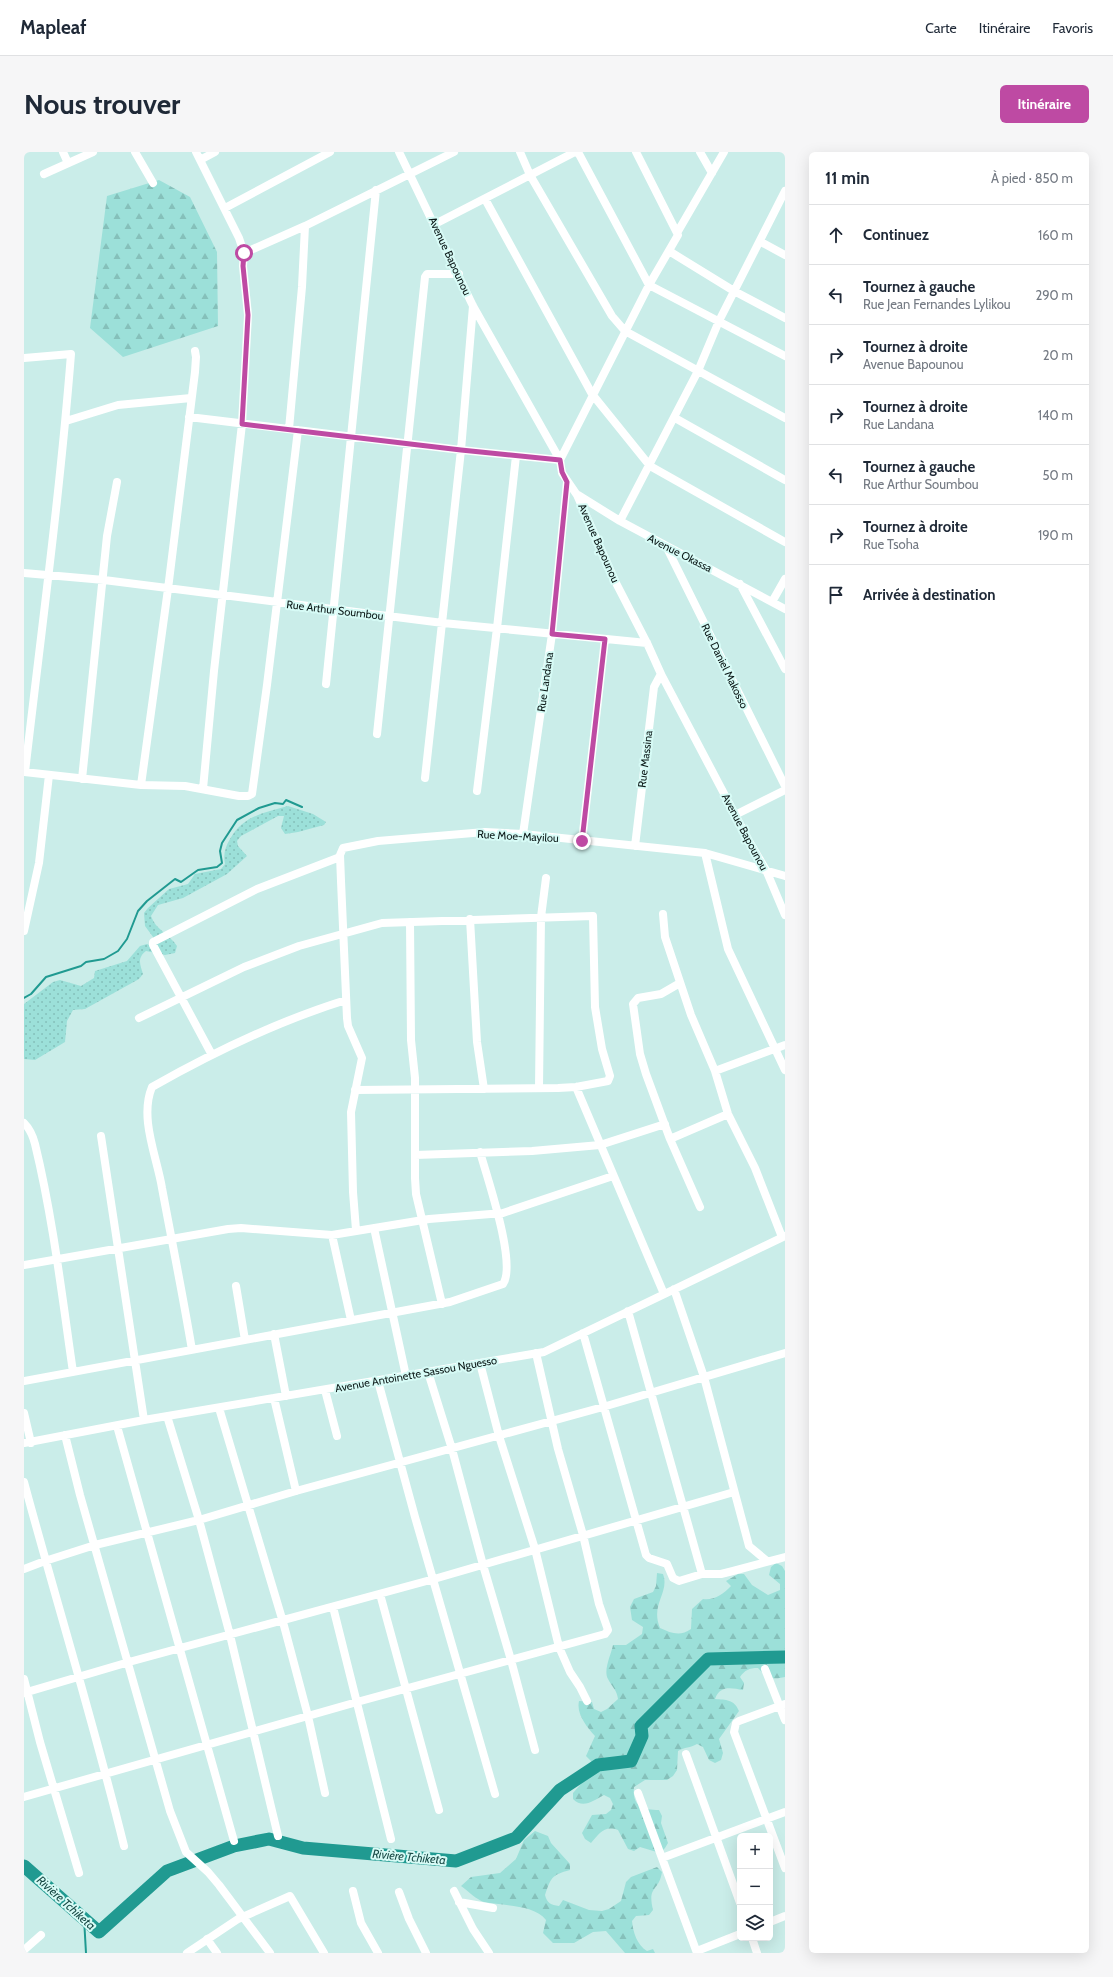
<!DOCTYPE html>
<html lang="fr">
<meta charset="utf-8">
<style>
body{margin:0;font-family:Cabin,sans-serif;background:#f6f6f7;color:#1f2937}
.controls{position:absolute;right:12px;bottom:12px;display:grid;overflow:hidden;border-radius:6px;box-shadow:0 4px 16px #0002}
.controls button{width:36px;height:36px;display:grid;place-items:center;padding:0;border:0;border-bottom:1px solid #e0e1e3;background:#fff;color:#1f2937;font:20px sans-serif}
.stop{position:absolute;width:12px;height:12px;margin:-9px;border:3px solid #be4aa3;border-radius:50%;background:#fff}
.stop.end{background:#be4aa3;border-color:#fff;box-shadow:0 1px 4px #0008}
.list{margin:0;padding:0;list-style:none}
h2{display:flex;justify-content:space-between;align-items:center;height:52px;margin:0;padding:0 16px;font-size:17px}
h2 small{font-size:13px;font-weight:400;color:#747a83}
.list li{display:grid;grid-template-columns:26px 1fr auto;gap:12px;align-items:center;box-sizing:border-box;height:60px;padding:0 16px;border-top:1px solid #e0e1e3}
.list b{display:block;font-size:15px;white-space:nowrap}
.list p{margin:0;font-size:13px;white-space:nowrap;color:#747a83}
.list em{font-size:13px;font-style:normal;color:#747a83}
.icon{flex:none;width:22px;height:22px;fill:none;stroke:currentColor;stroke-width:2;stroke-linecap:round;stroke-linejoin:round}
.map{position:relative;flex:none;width:761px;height:1801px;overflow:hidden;border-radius:6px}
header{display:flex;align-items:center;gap:24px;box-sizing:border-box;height:56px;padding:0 20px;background:#fff;border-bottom:1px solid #e0e1e3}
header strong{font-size:19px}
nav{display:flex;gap:22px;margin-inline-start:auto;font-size:14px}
.intro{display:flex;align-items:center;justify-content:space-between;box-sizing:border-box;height:96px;padding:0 24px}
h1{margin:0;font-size:28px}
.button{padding:10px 18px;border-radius:6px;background:#be4aa3;color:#fff;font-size:14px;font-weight:700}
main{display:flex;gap:24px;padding:0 24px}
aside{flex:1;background:#fff;border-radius:6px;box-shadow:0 4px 16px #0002}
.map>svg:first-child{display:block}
</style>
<header>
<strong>Mapleaf</strong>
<nav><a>Carte</a><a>Itinéraire</a><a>Favoris</a></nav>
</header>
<div class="intro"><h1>Nous trouver</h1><a class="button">Itinéraire</a></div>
<main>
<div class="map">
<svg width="761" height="1801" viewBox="0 0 761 1801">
<defs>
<pattern id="grass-dots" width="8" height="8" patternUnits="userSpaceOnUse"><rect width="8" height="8" fill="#9ce0d9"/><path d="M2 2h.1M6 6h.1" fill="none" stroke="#85c0ba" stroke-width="1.8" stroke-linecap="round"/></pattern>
<pattern id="forest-firs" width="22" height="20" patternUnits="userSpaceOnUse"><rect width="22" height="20" fill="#9ce0d9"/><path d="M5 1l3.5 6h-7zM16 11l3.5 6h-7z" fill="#85c0ba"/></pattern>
</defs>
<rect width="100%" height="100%" fill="#caede9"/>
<!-- grass -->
<path fill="url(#grass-dots)" d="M 264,654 L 289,662 L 302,670 L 300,673 L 274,680 L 261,682 L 257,676 L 260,664 L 254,664 L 217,684 L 213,689 L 214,694 L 223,704 L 203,722 L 159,746 L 134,753 L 127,764 C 131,777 146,783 153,794 L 151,801 L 141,803 L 122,799 C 113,806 116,812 119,822 L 115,827 L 61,857 L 49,858 L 43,869 L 41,890 L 11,908 L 0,907 L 0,852 L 29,830 L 36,828 L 57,834 L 70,826 L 71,819 L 103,809 L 116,794 L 123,792 L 129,795 L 132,789 L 121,774 L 120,761 L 124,756 L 145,737 L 164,732 L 171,722 L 197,717 L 201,712 C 199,703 201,695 206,687 C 219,664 239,661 264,654 Z"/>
<!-- forest -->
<path fill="url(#forest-firs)" d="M 135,28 L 166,45 L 193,100 L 194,174 L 99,205 L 66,176 L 83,44 Z
M 752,1411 L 758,1414 L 761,1419 L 761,1525 C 747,1528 743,1526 734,1516 C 725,1516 721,1518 716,1525 L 720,1531 L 719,1538 C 707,1536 696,1533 691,1547 C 702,1548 710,1547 715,1559 L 695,1587 L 699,1601 L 697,1608 L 691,1611 L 685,1608 L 679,1595 L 673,1592 C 666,1596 661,1595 654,1599 L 653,1618 L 649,1624 L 643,1628 L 621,1628 L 610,1635 C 608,1654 618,1658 635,1658 L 638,1664 L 637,1671 L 644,1691 L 641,1696 L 636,1701 L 616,1695 L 610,1699 L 604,1697 L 594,1678 C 580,1673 575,1682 567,1691 L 561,1687 L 558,1681 L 568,1663 L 582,1662 L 587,1658 L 589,1652 L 586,1646 L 580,1643 C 569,1649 559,1657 549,1647 L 549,1641 L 563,1625 L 567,1609 L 562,1604 L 571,1584 C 563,1575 552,1562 555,1549 L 568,1550 L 570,1557 L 577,1560 L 583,1557 L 594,1547 C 593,1538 588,1535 584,1527 C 579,1518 587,1503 589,1493 L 602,1493 L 618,1482 L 619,1475 L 608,1468 L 606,1455 L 610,1447 L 629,1440 L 632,1434 L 633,1421 L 639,1422 C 646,1441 626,1452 636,1476 C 647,1481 656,1485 667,1477 L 668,1457 L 679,1447 C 689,1449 700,1442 707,1434 L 702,1429 L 714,1422 L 720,1422 L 728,1433 L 744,1443 L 756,1438 L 756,1432 L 745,1423 L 747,1415 Z
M 511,1679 L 524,1684 L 527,1691 L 546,1712 L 546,1718 C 527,1723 527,1726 521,1743 C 523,1751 527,1753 535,1754 L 539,1748 L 565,1758 L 578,1759 L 585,1757 L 597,1749 L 602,1730 L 607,1725 L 633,1715 L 638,1720 C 635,1740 623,1733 629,1758 L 625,1763 L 612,1764 L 608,1769 C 609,1780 613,1793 623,1799 L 629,1797 L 631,1801 L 601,1801 L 582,1779 L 569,1780 L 550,1791 L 529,1791 L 519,1781 L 522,1768 C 510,1752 478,1754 460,1750 C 453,1748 444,1739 437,1734 L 447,1725 L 476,1721 L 492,1707 L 500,1688 Z"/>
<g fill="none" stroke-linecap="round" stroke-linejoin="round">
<!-- stream -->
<path stroke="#209a91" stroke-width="2" d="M 0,846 L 7,842 L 22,825 L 57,814 L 62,810 L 80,807 L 94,799 L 103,787 L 114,759 L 123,749 L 151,727 L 157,730 L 174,718 L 193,715 L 198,711 L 196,699 L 198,691 L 213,668 L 235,656 L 251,651 L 259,652 L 262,648 L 278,655
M 60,1766 L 62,1801"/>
<!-- river -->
<path stroke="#209a91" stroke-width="13" d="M 0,1714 L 75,1780 L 143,1719 L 210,1694 L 245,1687 L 279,1696 L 432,1709 L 492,1686 L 536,1638 L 574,1613 L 607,1609 L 618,1584 L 617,1574 L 684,1507 L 761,1505"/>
<!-- minor -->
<path stroke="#fff" stroke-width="8" d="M 39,0 L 44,11
M 111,0 L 129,31
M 172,0 L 176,8 L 191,0
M 375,0 L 449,154 L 536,308 L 538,321 L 553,343 L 592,431 L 623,491 L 637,522 L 725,689 L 742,718 L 761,763
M 496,0 L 506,23 L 588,164 L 601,179 L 761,266
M 612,0 L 653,81
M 676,0 L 688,21
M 176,8 L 215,86 L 220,101 L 281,74 L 430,0
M 20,22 L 69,0
M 461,47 L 568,242 L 626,314 L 761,390
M 201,56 L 306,0
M 411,72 L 551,0 L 555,2 L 625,133 L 761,204
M 737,90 L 761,103
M 645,99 L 710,139 L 761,166
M 0,206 L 47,202 C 36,342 17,481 1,620
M 165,265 L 437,298 L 536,308 L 625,133 L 654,83 L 653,81 L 700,0
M 651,266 L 761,328
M 42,269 L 94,253 L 167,246
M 265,277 L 278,135 L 281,74
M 554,343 L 596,369 L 761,457
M 596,369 L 674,219 L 695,169 L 761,39
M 642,394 L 761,634
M 0,421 L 80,428 L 419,471 L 623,491
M 716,432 L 761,517
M 748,450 L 761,427
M 302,532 L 352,38
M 353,582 L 401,125 L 403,122 L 435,122
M 0,620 L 117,633 L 161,634 L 215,644 L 224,644 L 228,642 L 243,533 L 274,278
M 401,626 L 437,298 L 449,154
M 58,627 L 83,384 L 93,330
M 117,633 L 144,437 L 171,220 L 172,205 L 171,199
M 179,637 L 190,519 L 218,272 L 224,163 L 219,114 L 220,101
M 453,639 L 473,476 L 492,304
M 711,663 L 761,638
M 499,682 L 528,482 L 543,330
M 558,689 L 581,487
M 611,694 L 630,535 L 637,522
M 681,701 L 704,797 L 761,918
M 639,762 L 641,785 L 667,863 L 691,919 L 704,962 L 731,1016 L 758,1085
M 446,767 L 453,890 L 460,937
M 386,770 L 387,888 L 391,926 L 391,1026 L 392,1042 L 418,1152
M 0,779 L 15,711 L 25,623
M 656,831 L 637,842 L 614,846 L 609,852 L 616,902 L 622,922 L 646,987 L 676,1055
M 115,866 L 220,815 L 275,794 L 358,771 L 569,764 L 571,855 L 578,897 L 586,924 L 584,929 L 552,935 L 534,936 L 331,938
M 188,903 L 129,793 L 129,790 L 233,737 L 316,705
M 691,919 L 761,893
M 552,935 L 640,1142
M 515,936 L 517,765 L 522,726
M 0,971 C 6,977 9,984 11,992 C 29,1066 38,1144 49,1220
M 77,984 L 120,1268
M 646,987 L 704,962
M 391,1003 L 508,999 L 576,993 L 641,972
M 350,1076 L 382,1224
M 332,1078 L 329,1040 L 327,960 L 338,906 L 324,874 L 323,866 L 317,729 L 316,703 L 319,696 L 354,689 L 461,680 L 499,682 L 681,701 L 761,724
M 308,1083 L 327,1168
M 0,1113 L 204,1077 L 217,1076 L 308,1083 L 405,1067 L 479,1061 L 589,1024
M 212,1134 L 221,1188
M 650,1137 L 680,1225 L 725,1394 L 743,1409
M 604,1159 L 678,1422
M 559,1181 L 622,1403 L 625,1406 L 643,1412 L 649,1426 L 655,1429 L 678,1422 L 697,1422 L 709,1419 L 761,1405
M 250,1182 L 262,1244
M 168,1198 C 159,1144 148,1090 138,1036 C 133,1005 115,966 128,935 C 190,900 254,869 322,848
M 456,1211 L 475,1284 L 511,1397 L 535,1495 L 546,1520 L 556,1535 L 563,1549
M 404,1220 L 428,1297 L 459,1413 L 487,1508 L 511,1598
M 0,1229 L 426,1150 L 479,1132 C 493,1112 463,1025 456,1000
M 354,1229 L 391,1365 L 471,1642
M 301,1238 L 313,1284
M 250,1246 L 272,1339
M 195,1256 L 259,1470 L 284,1564 L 301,1641
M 0,1261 L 7,1291
M 143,1264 L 175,1368 L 206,1483 L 254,1684
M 93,1274 L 210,1689
M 41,1283 L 56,1343 L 146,1659 L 162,1700 L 184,1720 L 195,1733 L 246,1801
M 0,1291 L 120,1268 L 520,1200 L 761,1084
M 0,1330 C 33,1452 70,1572 100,1694
M 0,1417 L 21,1409 L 71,1393 L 175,1368 L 272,1339 L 579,1255 L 761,1201
M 356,1442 L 415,1658
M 309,1455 L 367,1687
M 741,1517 L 761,1568
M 0,1527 L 16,1590 L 55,1721
M 0,1541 L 105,1510 L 410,1427 L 710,1340
M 761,1552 L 715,1569 L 712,1571 L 710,1580 L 761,1716
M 662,1602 L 716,1751
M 614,1641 L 673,1801
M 0,1645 L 333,1550 L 581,1482 L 584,1478 L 575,1452 L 559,1383 L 534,1297 L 512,1201
M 638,1706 L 761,1660
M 329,1739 L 337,1771 L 354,1801
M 430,1739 L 449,1777 L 465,1801
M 375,1740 L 385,1767 L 402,1801
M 435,1750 L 469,1756
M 746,1770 L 761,1764
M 728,1786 L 733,1801
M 183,1787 L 193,1801
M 0,1798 L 17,1783
M 673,1799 L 716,1782
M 163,1801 L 214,1767 L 266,1744 L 300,1801"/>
</g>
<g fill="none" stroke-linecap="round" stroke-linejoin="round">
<!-- route -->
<path stroke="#be4aa3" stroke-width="5" d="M 220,101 L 219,114 L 224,163 L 218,272 L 437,298 L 536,308 L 538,320 L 543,330 L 528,482 L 581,487 L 558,689"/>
</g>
<g text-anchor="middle" stroke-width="4" stroke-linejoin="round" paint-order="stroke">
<!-- street labels -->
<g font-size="11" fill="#0c1918" stroke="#d7fbf6">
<text transform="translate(426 104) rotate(65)" y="4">Avenue Bapounou</text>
<text transform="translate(575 391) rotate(66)" y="4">Avenue Bapounou</text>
<text transform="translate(656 401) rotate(27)" y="4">Avenue Okassa</text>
<text transform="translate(311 458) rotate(7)" y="4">Rue Arthur Soumbou</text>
<text transform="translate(701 514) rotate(64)" y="4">Rue Daniel Makosso</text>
<text transform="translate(521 530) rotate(-82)" y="4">Rue Landana</text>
<text transform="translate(621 607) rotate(-83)" y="4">Rue Massina</text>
<text transform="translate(721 680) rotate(62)" y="4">Avenue Bapounou</text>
<text transform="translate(494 684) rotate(3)" y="4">Rue Moe-Mayilou</text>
<text transform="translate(392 1222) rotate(-10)" y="4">Avenue Antoinette Sassou Nguesso</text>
</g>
<!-- water labels -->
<g font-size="12" font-style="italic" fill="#194a46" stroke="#d7fbf6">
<text transform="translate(385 1705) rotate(5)" y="4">Rivière Tchiketa</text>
<text transform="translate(42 1751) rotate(42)" y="4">Rivière Tchiketa</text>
</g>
</g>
</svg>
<div class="controls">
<button>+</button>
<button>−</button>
<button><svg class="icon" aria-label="layers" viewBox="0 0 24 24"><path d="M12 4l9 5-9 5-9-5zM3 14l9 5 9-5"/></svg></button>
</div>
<div class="stop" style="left:220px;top:101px"></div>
<div class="stop end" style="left:558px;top:689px"></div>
</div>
<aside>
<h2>11 min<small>À pied · 850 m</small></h2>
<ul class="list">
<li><svg class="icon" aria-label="ahead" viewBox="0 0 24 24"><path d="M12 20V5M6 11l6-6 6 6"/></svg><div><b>Continuez</b></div><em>160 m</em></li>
<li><svg class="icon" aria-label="left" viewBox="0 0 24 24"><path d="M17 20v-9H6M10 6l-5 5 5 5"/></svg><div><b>Tournez à gauche</b><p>Rue Jean Fernandes Lylikou</p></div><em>290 m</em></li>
<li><svg class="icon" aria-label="right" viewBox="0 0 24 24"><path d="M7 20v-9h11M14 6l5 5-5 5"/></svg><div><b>Tournez à droite</b><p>Avenue Bapounou</p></div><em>20 m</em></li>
<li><svg class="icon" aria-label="right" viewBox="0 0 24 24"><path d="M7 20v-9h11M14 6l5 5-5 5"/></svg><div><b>Tournez à droite</b><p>Rue Landana</p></div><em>140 m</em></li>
<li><svg class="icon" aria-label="left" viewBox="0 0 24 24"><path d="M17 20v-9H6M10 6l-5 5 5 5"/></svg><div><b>Tournez à gauche</b><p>Rue Arthur Soumbou</p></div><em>50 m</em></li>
<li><svg class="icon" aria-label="right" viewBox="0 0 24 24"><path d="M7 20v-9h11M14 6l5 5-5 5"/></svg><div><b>Tournez à droite</b><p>Rue Tsoha</p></div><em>190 m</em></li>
<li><svg class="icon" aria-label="arrive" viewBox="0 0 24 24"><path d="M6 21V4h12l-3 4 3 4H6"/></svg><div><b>Arrivée à destination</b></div></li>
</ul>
</aside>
</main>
